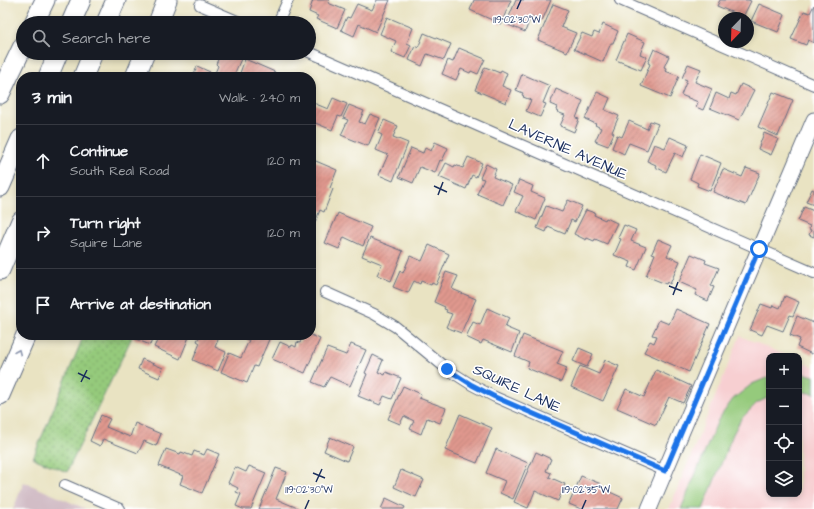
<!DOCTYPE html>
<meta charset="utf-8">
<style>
body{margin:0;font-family:"Architects Daughter",sans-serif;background:#20242c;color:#f1f3f6}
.controls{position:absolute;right:12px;bottom:12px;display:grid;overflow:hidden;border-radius:8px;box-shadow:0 2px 6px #0003}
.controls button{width:36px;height:36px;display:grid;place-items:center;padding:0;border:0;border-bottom:1px solid #363941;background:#171b24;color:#f1f3f6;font:20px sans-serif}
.compass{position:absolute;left:718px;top:12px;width:36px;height:36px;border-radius:50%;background:#171b24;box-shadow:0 2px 6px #0003;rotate:203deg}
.stop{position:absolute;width:12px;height:12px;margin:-9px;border:3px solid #1a73e8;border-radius:50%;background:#fff}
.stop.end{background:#1a73e8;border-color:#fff;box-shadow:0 1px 4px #0008}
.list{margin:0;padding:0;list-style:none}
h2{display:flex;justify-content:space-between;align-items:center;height:52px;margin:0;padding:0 16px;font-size:17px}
h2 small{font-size:13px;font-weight:400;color:#9ea1a6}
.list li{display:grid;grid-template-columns:26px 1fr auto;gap:12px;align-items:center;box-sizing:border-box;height:72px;padding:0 16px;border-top:1px solid #363941}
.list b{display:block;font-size:15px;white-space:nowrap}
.list p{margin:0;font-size:13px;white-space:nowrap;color:#9ea1a6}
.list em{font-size:13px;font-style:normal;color:#9ea1a6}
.icon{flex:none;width:22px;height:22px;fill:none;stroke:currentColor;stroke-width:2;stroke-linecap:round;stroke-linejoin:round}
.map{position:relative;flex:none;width:814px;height:509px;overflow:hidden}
.search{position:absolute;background:#171b24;box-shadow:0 2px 6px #0003;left:16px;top:16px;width:300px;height:44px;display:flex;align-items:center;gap:10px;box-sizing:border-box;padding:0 14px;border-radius:22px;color:#9ea1a6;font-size:15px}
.panel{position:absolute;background:#171b24;box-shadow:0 2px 6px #0003;left:16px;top:72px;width:300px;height:268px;border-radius:16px}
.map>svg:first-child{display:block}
</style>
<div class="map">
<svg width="814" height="509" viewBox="0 0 814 509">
<defs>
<pattern id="grass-dots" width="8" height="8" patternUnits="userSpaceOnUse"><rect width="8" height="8" fill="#95ca7c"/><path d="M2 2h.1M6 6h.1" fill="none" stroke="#79a469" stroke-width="1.8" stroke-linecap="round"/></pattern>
<pattern id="building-hatch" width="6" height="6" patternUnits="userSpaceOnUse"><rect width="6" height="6" fill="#e0988e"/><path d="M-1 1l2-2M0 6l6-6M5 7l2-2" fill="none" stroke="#b57c77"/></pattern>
</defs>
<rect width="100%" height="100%" fill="#fff"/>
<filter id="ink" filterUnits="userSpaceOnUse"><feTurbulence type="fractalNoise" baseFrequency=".025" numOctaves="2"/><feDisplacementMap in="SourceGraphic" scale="8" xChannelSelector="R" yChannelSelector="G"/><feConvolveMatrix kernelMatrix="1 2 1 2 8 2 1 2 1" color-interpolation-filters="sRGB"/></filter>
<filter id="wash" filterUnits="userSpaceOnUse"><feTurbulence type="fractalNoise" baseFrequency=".012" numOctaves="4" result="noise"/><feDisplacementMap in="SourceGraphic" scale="16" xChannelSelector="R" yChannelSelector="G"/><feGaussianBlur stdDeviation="0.9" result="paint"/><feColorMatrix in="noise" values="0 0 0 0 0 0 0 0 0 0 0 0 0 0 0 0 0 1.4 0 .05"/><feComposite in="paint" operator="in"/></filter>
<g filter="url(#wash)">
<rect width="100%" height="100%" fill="#e9e3c2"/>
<!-- built -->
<path fill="#f7cfd1" d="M 740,336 L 788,356 L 769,356 L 769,494 L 799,494 L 799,361 L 814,367 L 814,509 L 669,509 Z"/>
<!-- industrial -->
<path fill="#d2bdc6" d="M 24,482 L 86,509 L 13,509 Z"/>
<!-- grass -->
<path fill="url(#grass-dots)" stroke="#587c6d" d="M 84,335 L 133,335 L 67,472 L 33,458 Z"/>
<!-- pitch -->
<path fill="#95ca7c" stroke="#587c6d" d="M 799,372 L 814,376 L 814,394 L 799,391 Z
M 769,377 L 769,397 L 757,403 L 741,419 L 733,434 L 703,509 L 681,509 L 718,420 L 733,399 L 752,384 Z"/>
<g id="blocks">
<!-- building -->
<path fill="url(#building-hatch)" d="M 313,0 L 329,0 L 328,3 L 345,10 L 337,28 L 316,19 L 318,16 L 309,12 Z
M 377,0 L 390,0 L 376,32 L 359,24 L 354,36 L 341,30 L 347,17 L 350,18 L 357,4 L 372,10 Z
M 474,0 L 511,0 L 501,24 L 470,10 Z
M 516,0 L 551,0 L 542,21 L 531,16 L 525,32 L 506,24 Z
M 720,0 L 748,0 L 751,1 L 743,17 L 717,6 Z
M 553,4 L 568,10 L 561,27 L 576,33 L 567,52 L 538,40 Z
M 759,4 L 785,15 L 778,32 L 751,21 Z
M 814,5 L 814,43 L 808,40 L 806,45 L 791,39 L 804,11 L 810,13 Z
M 387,17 L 413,28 L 407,43 L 411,45 L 405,58 L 391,52 L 396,41 L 380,34 Z
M 603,24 L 618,31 L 613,43 L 611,43 L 603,62 L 574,49 L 582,33 L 592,37 L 594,32 L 599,34 Z
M 424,33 L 451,44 L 444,60 L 427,54 L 422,66 L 409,60 L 415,46 L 418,48 Z
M 627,34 L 645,42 L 640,54 L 647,57 L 641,70 L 616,60 Z
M 459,48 L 485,59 L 478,74 L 471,71 L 470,73 L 461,69 L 456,80 L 442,74 L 448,60 L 453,62 Z
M 654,49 L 669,56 L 664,67 L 666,68 L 665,71 L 679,76 L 670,98 L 641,86 L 650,64 L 648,63 Z
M 221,53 L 226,53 L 241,59 L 233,77 L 218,77 L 214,75 L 218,66 L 216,64 Z
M 245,59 L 275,72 L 273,77 L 250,77 L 240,73 Z
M 688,64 L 701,69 L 695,82 L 712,89 L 703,110 L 696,107 L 698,102 L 681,95 L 687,80 L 682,78 Z
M 197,66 L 210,72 L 208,77 L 193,77 Z
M 485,67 L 500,73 L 501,70 L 507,73 L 502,86 L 511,90 L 506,103 L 475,90 Z
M 522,74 L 550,86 L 543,103 L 546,104 L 540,117 L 526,111 L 531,100 L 523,97 L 524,96 L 522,95 L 523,93 L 516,90 Z
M 741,84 L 754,90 L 739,120 L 710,108 L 716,93 L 729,99 L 731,93 L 736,95 Z
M 556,89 L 583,101 L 576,118 L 579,119 L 574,132 L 560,126 L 565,115 L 557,112 L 558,111 L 556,110 L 557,107 L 550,104 Z
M 597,92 L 610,98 L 605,110 L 619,116 L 612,132 L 614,133 L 608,146 L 595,141 L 601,128 L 595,125 L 596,124 L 585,119 Z
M 773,92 L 793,100 L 778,136 L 758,127 Z
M 333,98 L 347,104 L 341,117 L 338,116 L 332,130 L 313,122 L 311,126 L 311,102 L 328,109 Z
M 349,105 L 364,111 L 359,122 L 365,124 L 370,114 L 380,118 L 368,146 L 341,135 L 348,120 L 343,118 Z
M 384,120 L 398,126 L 393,137 L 408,143 L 393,181 L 379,175 L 388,155 L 376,150 L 382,135 L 378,133 Z
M 629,121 L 647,129 L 650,121 L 658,124 L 647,150 L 629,143 L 624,154 L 612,148 L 617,135 L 622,137 Z
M 764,133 L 778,139 L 771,155 L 758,149 Z
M 670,137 L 688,145 L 683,157 L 675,153 L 666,172 L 655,167 L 656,165 L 647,161 L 654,144 L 665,148 Z
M 435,142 L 448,148 L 442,161 L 440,160 L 435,173 L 420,167 L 413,183 L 399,177 L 411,148 L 423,153 L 425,148 L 431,151 Z
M 700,154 L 721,163 L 710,191 L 697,186 L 698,183 L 690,179 Z
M 468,157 L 482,163 L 476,177 L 472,175 L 466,189 L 439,177 L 446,163 L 454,167 L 455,165 L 463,168 Z
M 311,159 L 337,170 L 330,188 L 333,189 L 324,212 L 320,210 L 311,232 L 311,194 L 315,184 L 311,183 Z
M 486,164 L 496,169 L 493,177 L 512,185 L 503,205 L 477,194 L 484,179 L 480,178 Z
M 746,168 L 760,173 L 746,205 L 713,192 L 723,169 L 742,177 Z
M 519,180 L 533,186 L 531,192 L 545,198 L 536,220 L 516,211 L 523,196 L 514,192 Z
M 812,189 L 814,190 L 814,205 L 806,202 Z
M 568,200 L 582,206 L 575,222 L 571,220 L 565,234 L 548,227 L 546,232 L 537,228 L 546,206 L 562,212 Z
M 804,207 L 814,211 L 814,237 L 809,235 L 811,230 L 809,229 L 810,226 L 798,221 Z
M 586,210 L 595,213 L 594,215 L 605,220 L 606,218 L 617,223 L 607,244 L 595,239 L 594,241 L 587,238 L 586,240 L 574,234 Z
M 338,213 L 371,227 L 363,246 L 344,237 L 339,249 L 325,243 Z
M 624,225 L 636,230 L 631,241 L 646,247 L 636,270 L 629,267 L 631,262 L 614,255 L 621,239 L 618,238 Z
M 370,238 L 403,251 L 391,281 L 377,275 L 382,264 L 362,256 Z
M 658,239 L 672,245 L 667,256 L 680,261 L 670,284 L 667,282 L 666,284 L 646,276 L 655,254 L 652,253 Z
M 429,245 L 449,254 L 436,285 L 432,283 L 431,285 L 421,281 L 420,284 L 414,281 L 408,293 L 393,287 L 400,271 L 403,273 L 410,256 L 422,261 Z
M 691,254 L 706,260 L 705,263 L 719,268 L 711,286 L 714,287 L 708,301 L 695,295 L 697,290 L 679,282 Z
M 446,272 L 458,276 L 452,289 L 476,299 L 461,333 L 446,327 L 452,314 L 446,312 L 447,310 L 444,309 L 445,307 L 434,302 Z
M 785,296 L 799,302 L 793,316 L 790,315 L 783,331 L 767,325 L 762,335 L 750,330 L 761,304 L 772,308 L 773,305 L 780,308 Z
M 487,308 L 509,318 L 505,327 L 519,333 L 512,352 L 483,340 L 481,344 L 466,337 L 473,322 L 480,325 Z
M 676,309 L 710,324 L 689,372 L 644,352 L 650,341 L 654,343 L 657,336 L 652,335 L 659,320 L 669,324 Z
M 797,316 L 814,323 L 814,348 L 812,354 L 797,347 L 800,339 L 790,335 Z
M 134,335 L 154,335 L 150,345 L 133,338 Z
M 160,335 L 184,335 L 189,337 L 180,359 L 154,347 Z
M 200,335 L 220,335 L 215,347 L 226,352 L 218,371 L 193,360 L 200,343 L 197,341 Z
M 247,335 L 271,335 L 257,367 L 254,366 L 247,383 L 221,372 L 229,353 L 241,358 L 249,340 L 245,339 Z
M 303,335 L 311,335 L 320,339 L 305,373 L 272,359 L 280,342 L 291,347 L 292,345 L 296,347 L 297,342 L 300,343 Z
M 523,335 L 563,351 L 557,364 L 567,368 L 561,382 L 527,368 L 529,362 L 515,356 Z
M 351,344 L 366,350 L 350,386 L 330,377 L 324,387 L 312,382 L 327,348 L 346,355 Z
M 579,348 L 593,354 L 587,367 L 573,361 Z
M 373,355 L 383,360 L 378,372 L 385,375 L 386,372 L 401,378 L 392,399 L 384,396 L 380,405 L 358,396 L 367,374 L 365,373 Z
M 142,359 L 163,368 L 159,378 L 138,369 Z
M 605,360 L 619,366 L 603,401 L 571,387 L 580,366 L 599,374 Z
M 656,370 L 691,386 L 683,403 L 669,397 L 656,425 L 617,408 L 626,389 L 644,397 Z
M 403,386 L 421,394 L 419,398 L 446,408 L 440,423 L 427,418 L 421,434 L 410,429 L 414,421 L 404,416 L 400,424 L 388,419 Z
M 460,414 L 492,428 L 477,463 L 445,450 Z
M 101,415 L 110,419 L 106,427 L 130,437 L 135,423 L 161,434 L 156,446 L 144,441 L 138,453 L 103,439 L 100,446 L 90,441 Z
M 330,437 L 353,447 L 347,461 L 324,451 Z
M 166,449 L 180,454 L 181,452 L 192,456 L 194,451 L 204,455 L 207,449 L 219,454 L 202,493 L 180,484 L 183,476 L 159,466 Z
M 496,449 L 528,463 L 513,499 L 500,493 L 505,481 L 486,473 Z
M 536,452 L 551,459 L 546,471 L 551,473 L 549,477 L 565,484 L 558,501 L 535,491 L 528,508 L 514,502 Z
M 249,466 L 266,473 L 251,509 L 243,509 L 236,506 L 241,494 L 236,492 L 238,488 L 228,483 L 235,467 L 246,472 Z
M 276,468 L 287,472 L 276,499 L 300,509 L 259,509 Z
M 401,470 L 424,480 L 416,497 L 394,487 Z
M 581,476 L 601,484 L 599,487 L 623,498 L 618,509 L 581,509 L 569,504 Z
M 386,498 L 405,507 L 404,509 L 381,509 Z"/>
</g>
</g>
<g filter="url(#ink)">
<use href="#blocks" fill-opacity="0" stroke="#636e81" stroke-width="1"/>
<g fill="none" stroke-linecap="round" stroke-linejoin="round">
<defs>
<path id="street" d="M 620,0 L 814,85
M 200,5 L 242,23
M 278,23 L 288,0
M 309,52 L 814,273
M 325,292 L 374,314 L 396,327 L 447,369 L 472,385 L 495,397 L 665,471
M 65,485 L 120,509"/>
<path id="secondary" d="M 649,509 L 814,120"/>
<path id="highway" d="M 34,23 L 45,0
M 71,23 L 81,0
M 106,23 L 116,0
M 158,23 L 167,0
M 48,77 L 58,53
M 83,77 L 93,53
M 135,77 L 145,53
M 0,94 L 23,46
M 0,187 L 21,139
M 0,270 L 21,221
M 0,395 L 26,335"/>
</defs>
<!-- street casing -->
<use href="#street" stroke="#636e81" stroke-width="12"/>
<!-- secondary casing -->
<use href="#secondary" stroke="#636e81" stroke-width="17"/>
<!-- highway casing -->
<use href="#highway" stroke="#636e81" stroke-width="21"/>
<!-- street -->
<use href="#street" stroke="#fff" stroke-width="10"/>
<!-- secondary -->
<use href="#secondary" stroke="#fff" stroke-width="15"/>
<!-- highway -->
<use href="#highway" stroke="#fff" stroke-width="19"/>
</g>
<!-- one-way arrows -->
<defs><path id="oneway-chevron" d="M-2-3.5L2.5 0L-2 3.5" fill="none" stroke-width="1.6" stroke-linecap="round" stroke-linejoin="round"/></defs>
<use stroke="#8d97ae" href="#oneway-chevron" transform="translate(18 352) rotate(-67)"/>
</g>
<g fill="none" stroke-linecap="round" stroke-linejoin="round" filter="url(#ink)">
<!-- route -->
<path stroke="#1a73e8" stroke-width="5" d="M 447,369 L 472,385 L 495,397 L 665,471 L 759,249"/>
</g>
<!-- ticks -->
<path fill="none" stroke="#1b2f5e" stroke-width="1.5" d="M 517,9 L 521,0M 434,186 L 447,192M 438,195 L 443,182M 669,286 L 682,291M 673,295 L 678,282M 78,373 L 90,379M 81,382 L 87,370M 313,473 L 325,478M 316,482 L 322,469M 305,509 L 309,500M 582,509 L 586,500"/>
<g text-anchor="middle" stroke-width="3" stroke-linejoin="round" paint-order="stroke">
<!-- street labels -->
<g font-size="15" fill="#1b2f5e" stroke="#fff">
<text transform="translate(568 149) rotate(24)" y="5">LAVERNE AVENUE</text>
<text transform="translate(517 388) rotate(25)" y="5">SQUIRE LANE</text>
</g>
</g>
<g font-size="10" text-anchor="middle" fill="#1b2f5e" stroke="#fff" stroke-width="3" stroke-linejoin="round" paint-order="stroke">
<text x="517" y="23">119°02'30"W</text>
<text x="309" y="493">119°02'30"W</text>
<text x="586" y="493">119°02'35"W</text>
</g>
</svg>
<div class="controls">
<button>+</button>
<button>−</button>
<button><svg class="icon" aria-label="locate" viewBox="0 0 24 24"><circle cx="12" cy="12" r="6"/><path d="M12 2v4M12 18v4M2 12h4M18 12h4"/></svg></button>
<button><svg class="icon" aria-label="layers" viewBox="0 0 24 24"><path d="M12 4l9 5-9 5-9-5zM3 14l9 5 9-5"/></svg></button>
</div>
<svg class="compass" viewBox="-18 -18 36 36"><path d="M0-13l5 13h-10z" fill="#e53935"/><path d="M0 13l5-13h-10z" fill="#9ea1a6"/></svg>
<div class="stop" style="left:759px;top:249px"></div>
<div class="stop end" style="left:447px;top:369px"></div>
<div class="search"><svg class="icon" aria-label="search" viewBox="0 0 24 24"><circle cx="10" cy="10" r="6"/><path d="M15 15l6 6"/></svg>Search here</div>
<section class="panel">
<h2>3 min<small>Walk · 240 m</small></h2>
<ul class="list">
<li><svg class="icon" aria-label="ahead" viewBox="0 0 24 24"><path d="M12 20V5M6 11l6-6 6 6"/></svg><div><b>Continue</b><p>South Real Road</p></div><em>120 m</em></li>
<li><svg class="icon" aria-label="right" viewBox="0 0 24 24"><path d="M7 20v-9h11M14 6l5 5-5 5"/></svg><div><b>Turn right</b><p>Squire Lane</p></div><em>120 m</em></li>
<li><svg class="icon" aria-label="arrive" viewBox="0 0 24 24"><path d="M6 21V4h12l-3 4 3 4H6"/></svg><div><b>Arrive at destination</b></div></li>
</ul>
</section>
</div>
